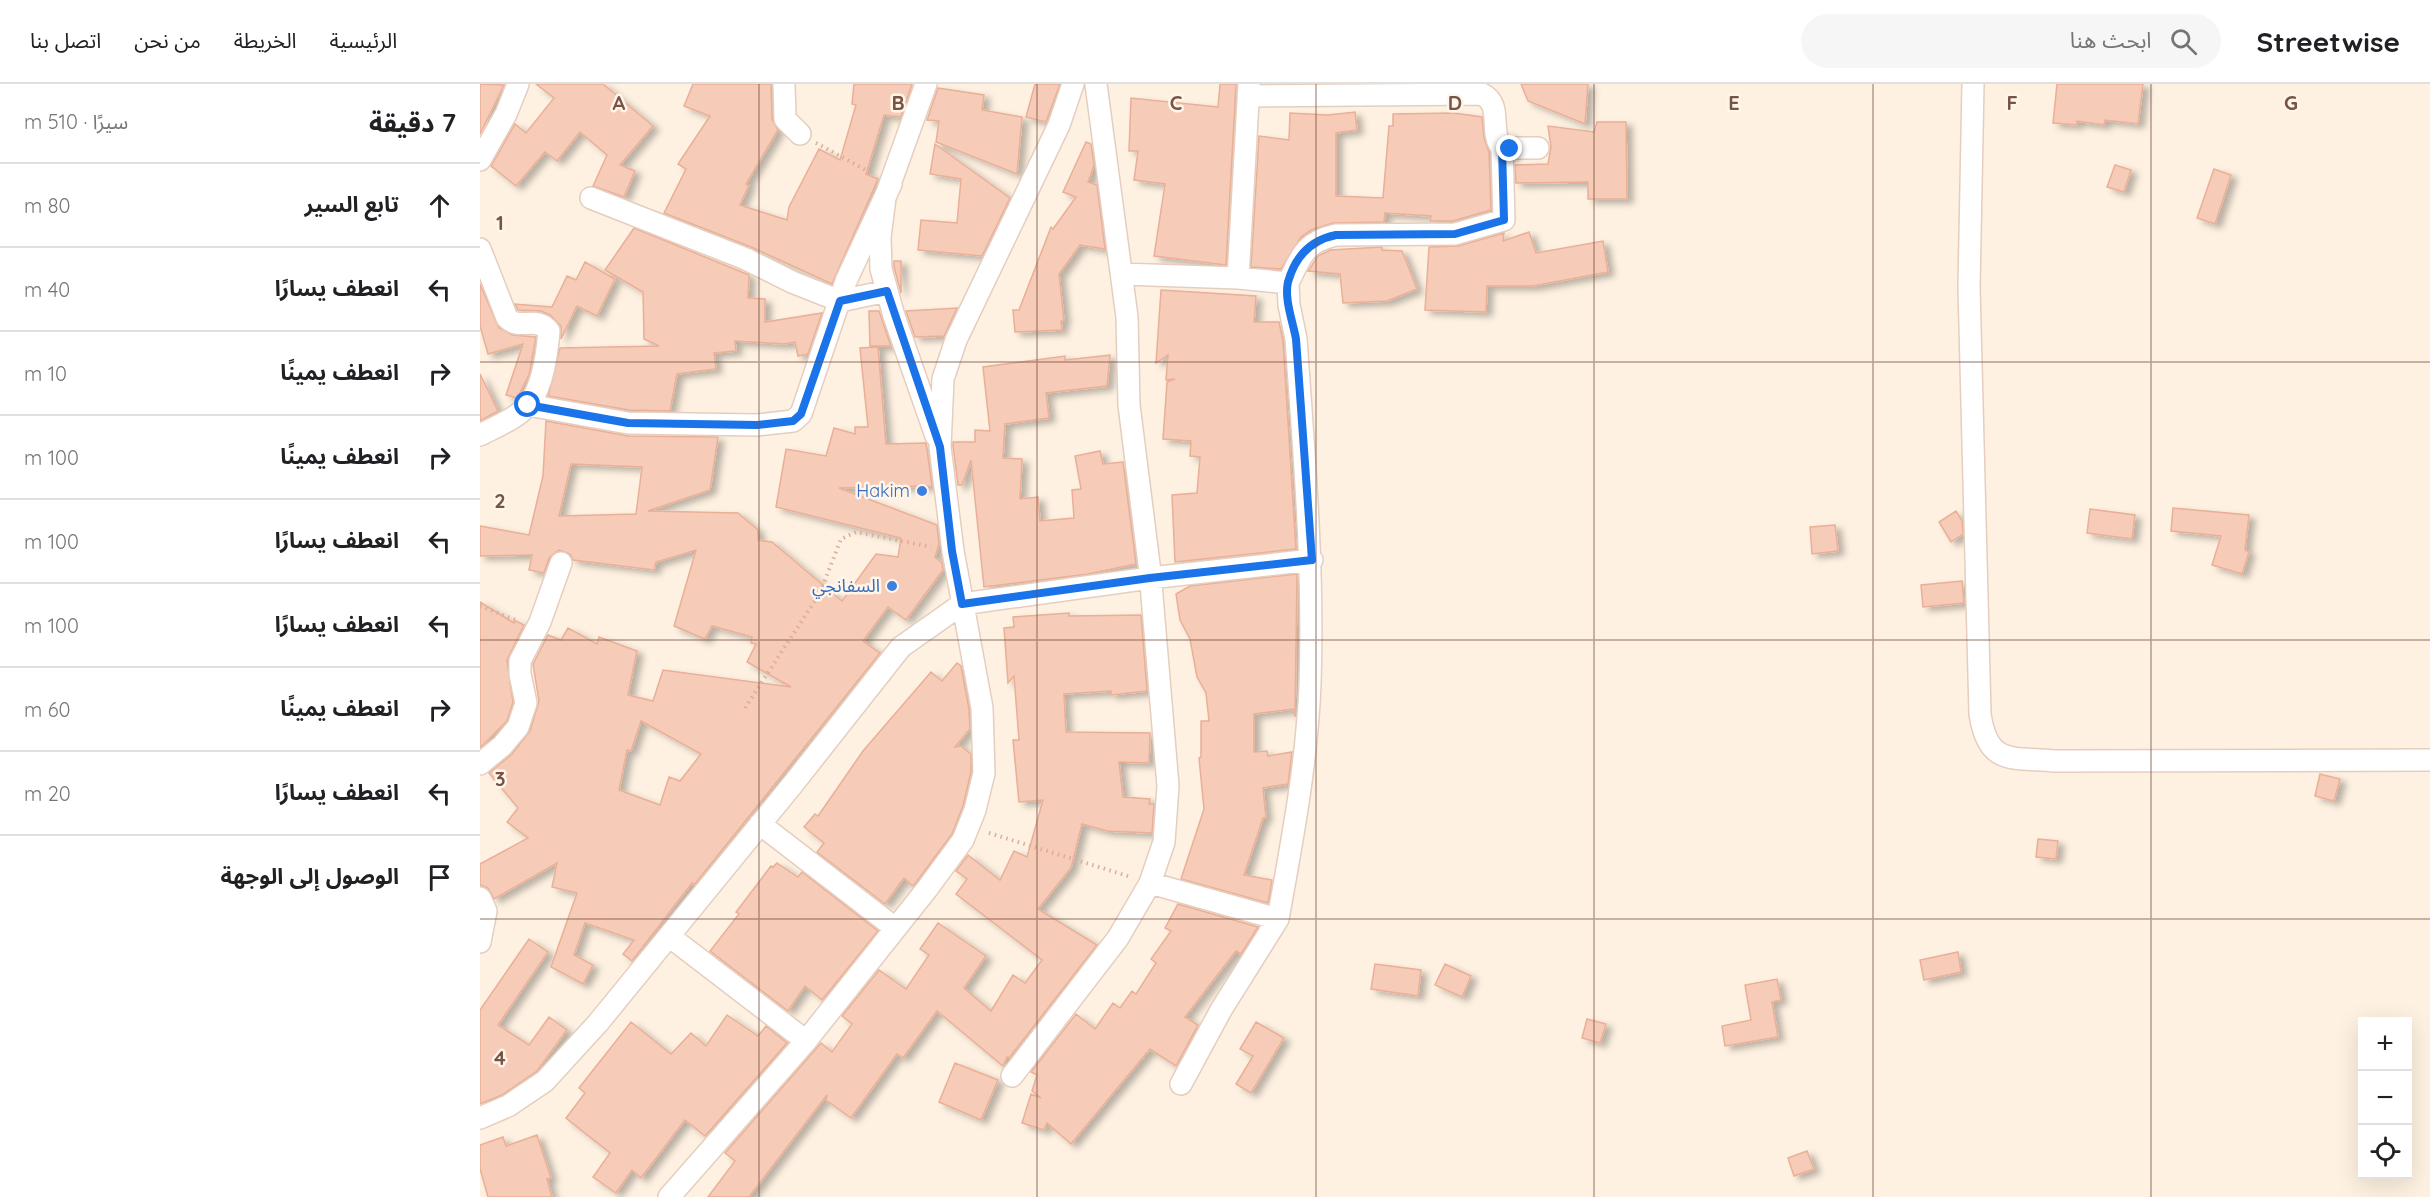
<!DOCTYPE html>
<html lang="ar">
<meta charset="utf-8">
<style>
body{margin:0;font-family:Quicksand,"Noto Sans Arabic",sans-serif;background:#f6f6f6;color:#202124;direction:rtl}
.controls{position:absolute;right:18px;bottom:18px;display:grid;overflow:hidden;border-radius:0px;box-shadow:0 6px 24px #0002}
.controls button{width:54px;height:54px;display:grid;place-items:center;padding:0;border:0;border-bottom:2px solid #e0e0e0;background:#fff;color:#202124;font:30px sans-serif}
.stop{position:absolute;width:18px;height:18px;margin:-14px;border:4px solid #1a73e8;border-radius:50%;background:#fff}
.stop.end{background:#1a73e8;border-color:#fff;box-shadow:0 2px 6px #0008}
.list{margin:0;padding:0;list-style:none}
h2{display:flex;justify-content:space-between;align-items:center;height:78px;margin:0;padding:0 24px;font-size:26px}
h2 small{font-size:20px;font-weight:400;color:#757577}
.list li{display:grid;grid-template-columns:39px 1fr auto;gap:18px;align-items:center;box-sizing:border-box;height:84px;padding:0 24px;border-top:2px solid #e0e0e0}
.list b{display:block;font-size:22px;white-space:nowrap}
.list em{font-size:20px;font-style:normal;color:#757577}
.icon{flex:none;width:33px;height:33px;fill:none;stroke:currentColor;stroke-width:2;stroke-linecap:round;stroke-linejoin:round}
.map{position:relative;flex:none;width:1950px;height:1113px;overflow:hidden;direction:ltr}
header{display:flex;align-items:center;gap:36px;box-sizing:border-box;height:84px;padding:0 30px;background:#fff;border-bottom:2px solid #e0e0e0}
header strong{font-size:28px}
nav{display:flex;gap:33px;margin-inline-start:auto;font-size:21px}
.search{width:420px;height:54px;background:#f6f6f6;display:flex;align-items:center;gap:15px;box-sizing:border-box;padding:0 21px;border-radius:33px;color:#757577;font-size:22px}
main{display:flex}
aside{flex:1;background:#fff}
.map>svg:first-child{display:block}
</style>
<header>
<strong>Streetwise</strong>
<div class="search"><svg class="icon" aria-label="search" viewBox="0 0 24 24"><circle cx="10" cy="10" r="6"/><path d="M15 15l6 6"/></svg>ابحث هنا</div>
<nav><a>الرئيسية</a><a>الخريطة</a><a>من نحن</a><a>اتصل بنا</a></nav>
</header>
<main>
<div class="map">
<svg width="1950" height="1113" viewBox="0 0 1950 1113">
<defs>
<filter id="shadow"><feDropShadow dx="6" dy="4" stdDeviation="3" flood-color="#0004"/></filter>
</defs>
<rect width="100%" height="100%" fill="#fef1e1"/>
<!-- building -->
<path fill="#f6cbb7" stroke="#eaaf96" stroke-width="1.5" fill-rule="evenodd" filter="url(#shadow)" d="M 0,0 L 24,1 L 0,50 Z
M 56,0 L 123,0 L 173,42 L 140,81 L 155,87 L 144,113 L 113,102 L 127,71 L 100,48 L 77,77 L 65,68 L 36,102 L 11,82 L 35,40 L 46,49 L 74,14 Z
M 213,0 L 291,0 L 292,35 L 298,46 L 266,100 L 269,101 L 260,121 L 307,136 L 309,123 L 339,65 L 360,76 L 376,21 L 372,20 L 374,0 L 432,0 L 421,33 L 404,31 L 386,90 L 398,95 L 352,200 L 271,163 L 184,129 L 206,85 L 198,80 L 230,32 L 204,22 Z
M 555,0 L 580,0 L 566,38 L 546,33 Z
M 740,0 L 756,0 L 746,181 L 674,172 L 685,100 L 654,96 L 658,67 L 649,67 L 651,14 L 738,23 Z
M 1041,0 L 1108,0 L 1105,40 L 1048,17 Z
M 1577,0 L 1663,0 L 1658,40 L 1625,36 L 1624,41 L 1597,37 L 1597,41 L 1573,39 Z
M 458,4 L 504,11 L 502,26 L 542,33 L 537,90 L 456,58 L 459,37 L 447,36 Z
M 875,28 L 877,46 L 856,49 L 856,112 L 903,114 L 909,42 L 913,42 L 913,30 L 974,29 L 1002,33 L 1004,54 L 1009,68 L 1011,126 L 973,137 L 950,137 L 951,132 L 905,129 L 904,138 L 853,139 L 831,146 L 821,153 L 801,185 L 771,183 L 779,52 L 809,56 L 810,29 L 848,31 Z
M 1117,38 L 1146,38 L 1147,115 L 1108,115 L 1108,98 L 1036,99 L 1035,81 L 1068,80 L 1071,63 L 1068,42 L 1114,48 Z
M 606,58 L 611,60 L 614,81 L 608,98 L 617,101 L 625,165 L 600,161 L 579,190 L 584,237 L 581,237 L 582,246 L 535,248 L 533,226 L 539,226 L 571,143 L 573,145 L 596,113 L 583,108 Z
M 455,60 L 530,114 L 502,172 L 438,166 L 441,136 L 477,139 L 481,95 L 450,90 Z
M 1635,81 L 1651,86 L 1644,108 L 1627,103 Z
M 1734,85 L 1751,91 L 1735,140 L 1717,134 Z
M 154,144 L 269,191 L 268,214 L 285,215 L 285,238 L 342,229 L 328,270 L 318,272 L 315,258 L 304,260 L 255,257 L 256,267 L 234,269 L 236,285 L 197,290 L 190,327 L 149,326 L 68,312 L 80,264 L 179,262 L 164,255 L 163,208 L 125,186 Z
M 1049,148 L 1056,169 L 1123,157 L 1128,188 L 1053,202 L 1007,202 L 1006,228 L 945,226 L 949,163 L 978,162 L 1024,149 L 1023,157 Z
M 902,163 L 902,166 L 922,167 L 937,205 L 907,217 L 863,219 L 860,190 L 828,187 L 838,172 L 850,166 Z
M 414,177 L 421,177 L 421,209 L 414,183 Z
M 105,178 L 135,195 L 117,232 L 97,222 L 81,255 L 81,242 L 70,231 L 61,227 L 38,226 L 35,220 L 72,223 L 87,192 L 96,196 Z
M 0,200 L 19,244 L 33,251 L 56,253 L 49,291 L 37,314 L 26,311 L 43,260 L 8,270 L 0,242 Z
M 681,206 L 776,212 L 774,238 L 799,238 L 803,257 L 816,465 L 695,478 L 692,411 L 717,409 L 720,373 L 710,372 L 711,357 L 683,355 L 687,298 L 695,295 L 686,296 L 688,271 L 676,279 Z
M 477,224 L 464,252 L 435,253 L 426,227 Z
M 389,227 L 399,227 L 411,262 L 390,262 Z
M 398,263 L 406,360 L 446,359 L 452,402 L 359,404 L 457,441 L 459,460 L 455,473 L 462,479 L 463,486 L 426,536 L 408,523 L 383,557 L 400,569 L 214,801 L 212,799 L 152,877 L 143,870 L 154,856 L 105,839 L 94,871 L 113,881 L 103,900 L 71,883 L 97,809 L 72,803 L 77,779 L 14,815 L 8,804 L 0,801 L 0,780 L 48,754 L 27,738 L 38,724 L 9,689 L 32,670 L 50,647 L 59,617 L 53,580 L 68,551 L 81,556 L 88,544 L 117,560 L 119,553 L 157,567 L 148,611 L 173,617 L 183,586 L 311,603 L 267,578 L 276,560 L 271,559 L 272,553 L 232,542 L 225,555 L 194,542 L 216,466 L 176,478 L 174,486 L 93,476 L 90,470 L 79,466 L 69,474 L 64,489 L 49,486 L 52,471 L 0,472 L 0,442 L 49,451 L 63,392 L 66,337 L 148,352 L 238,353 L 230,406 L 168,427 L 258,429 L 278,446 L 278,456 L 292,458 L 362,517 L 396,470 L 418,473 L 421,454 L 296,423 L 306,365 L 346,372 L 354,344 L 375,350 L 375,343 L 388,343 L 380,264 ZM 91,380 L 162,383 L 156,430 L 79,432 ZM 161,637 L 221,670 L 200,697 L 189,693 L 180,721 L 139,706 L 147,666 L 151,667 Z
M 630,271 L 627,302 L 566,309 L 569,334 L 525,340 L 523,374 L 542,375 L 540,415 L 558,413 L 560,437 L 594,434 L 592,406 L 601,405 L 595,372 L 620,367 L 623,380 L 643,378 L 656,480 L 608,490 L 504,503 L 491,376 L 482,401 L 478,401 L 473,362 L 473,358 L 495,358 L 495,346 L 510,347 L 503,283 L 585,272 L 585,276 Z
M 0,290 L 18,327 L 0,337 Z
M 1693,424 L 1769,431 L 1765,466 L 1769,468 L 1762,490 L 1732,481 L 1741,452 L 1691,447 Z
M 1610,425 L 1655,431 L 1652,455 L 1607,449 Z
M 1476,427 L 1482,437 L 1483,450 L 1471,458 L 1459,438 Z
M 1355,441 L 1358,467 L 1332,470 L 1330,443 Z
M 817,490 L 815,633 L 813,625 L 774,630 L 774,668 L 787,667 L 788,672 L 812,668 L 808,700 L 783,704 L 786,734 L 783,734 L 764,791 L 792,796 L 788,819 L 701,795 L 724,725 L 719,674 L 721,673 L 721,637 L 729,637 L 726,609 L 717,593 L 710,555 L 700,536 L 696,510 L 710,502 Z
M 1482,497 L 1484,519 L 1443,523 L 1441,501 Z
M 0,518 L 34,539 L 36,537 L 44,541 L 27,576 L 33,618 L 27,637 L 0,664 Z
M 589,529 L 589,532 L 661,531 L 667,607 L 631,611 L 631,607 L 584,610 L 586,648 L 670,649 L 669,679 L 639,678 L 643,713 L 670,715 L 669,720 L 674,720 L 672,749 L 627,747 L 602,740 L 591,784 L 558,825 L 617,861 L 529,974 L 527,973 L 523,982 L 457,927 L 423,974 L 417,970 L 371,1034 L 346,1016 L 347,1011 L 269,1113 L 228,1113 L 255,1077 L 245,1069 L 341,959 L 352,968 L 372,940 L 362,932 L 399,886 L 426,905 L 449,871 L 440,865 L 458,839 L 506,872 L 484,904 L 511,927 L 533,891 L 545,899 L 562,876 L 476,810 L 487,795 L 476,787 L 488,771 L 520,796 L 534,767 L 547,773 L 563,716 L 539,718 L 533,656 L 539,656 L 534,592 L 528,599 L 524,544 L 534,543 L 533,533 Z
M 477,579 L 481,582 L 489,625 L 490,645 L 475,663 L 481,662 L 491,670 L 491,688 L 483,722 L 472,750 L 437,797 L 433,802 L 424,794 L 405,820 L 337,768 L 344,759 L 324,743 L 335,730 L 338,732 L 383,667 L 451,588 L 462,597 Z
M 1840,690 L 1860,695 L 1854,717 L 1835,712 Z
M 1558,755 L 1578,757 L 1576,775 L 1556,773 Z
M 297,779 L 318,793 L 322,788 L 398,847 L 342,916 L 325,902 L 308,927 L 230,867 L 259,830 L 256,828 L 291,782 L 293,783 Z
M 698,820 L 778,843 L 761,870 L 756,867 L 705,933 L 718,941 L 696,982 L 670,965 L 591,1060 L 567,1039 L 564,1046 L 542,1039 L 551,1010 L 561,1014 L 552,1007 L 557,991 L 551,988 L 596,930 L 615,945 L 633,919 L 640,924 L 652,907 L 656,910 L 676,879 L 671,875 L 691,847 L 685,844 Z
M 49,855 L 68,868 L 18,941 L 49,961 L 69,933 L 87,946 L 57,987 L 22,1011 L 0,1020 L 0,926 Z
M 1478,868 L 1481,888 L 1444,896 L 1440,876 Z
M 895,880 L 941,886 L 938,912 L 891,905 Z
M 965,880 L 991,892 L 982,913 L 955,901 Z
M 1297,895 L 1301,916 L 1292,918 L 1298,953 L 1245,962 L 1242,942 L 1271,936 L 1265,901 Z
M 247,931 L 278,952 L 286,942 L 307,959 L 225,1052 L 205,1036 L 161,1094 L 152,1086 L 136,1109 L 113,1093 L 130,1069 L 86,1034 L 105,1009 L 99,1004 L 151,938 L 191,970 L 211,949 L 226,962 Z
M 1107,935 L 1126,940 L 1120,959 L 1102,954 Z
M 776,938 L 804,954 L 771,1009 L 756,1000 L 773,972 L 760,965 Z
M 475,979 L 518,996 L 501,1036 L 459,1018 Z
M 57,1051 L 71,1094 L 67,1095 L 72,1113 L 8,1113 L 0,1085 L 0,1061 L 23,1053 L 26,1062 Z
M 1327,1067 L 1334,1085 L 1314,1092 L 1308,1074 Z"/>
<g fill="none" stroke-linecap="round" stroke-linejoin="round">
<defs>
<path id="minor" d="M 304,0 L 305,35 L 320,50
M 446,0 L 405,114 L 400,153 L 401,185 L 414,232 L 456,352
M 1493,0 L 1489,203 L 1500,630 C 1508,682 1531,673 1575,677 L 1950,676
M 768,12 L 1002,10 C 1024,21 1008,48 1022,64 L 1058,64
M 0,76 L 26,30 L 38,0
M 111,114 L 266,175 L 312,198 L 360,217 L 407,207
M 0,165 L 27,234 C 39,247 57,231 69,247 C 67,271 63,301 49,320 C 38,334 15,343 0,351
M 642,190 L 758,194 L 808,199 L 809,221 L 816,255 C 824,370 834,485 830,600 C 827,679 812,757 798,835
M 758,194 L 769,0
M 808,199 C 821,173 824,158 856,151 L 975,150 L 1024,136 L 1022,64
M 48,321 L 148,339 L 277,341 L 313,337 L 321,330 L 366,197 L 411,100
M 0,680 L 22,662 L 38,643 L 46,619 L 40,590 L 40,577 L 60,538 L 81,479
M 280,740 L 415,844
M 670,799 L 798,835 L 741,926 L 701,1000
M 0,814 L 6,827 L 0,858
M 189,852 L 326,957
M 532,992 L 638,854 L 670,799 L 684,758 L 688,702 L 670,488 L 649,321 L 647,233 L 616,0
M 0,1034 L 28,1022 L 65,997 L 118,939 L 313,700 L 421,563 L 482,520 L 670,494 L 832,476
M 189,1113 L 326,957 L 447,805 L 483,756 L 495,726 L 504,689 L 502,624 L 473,467 L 460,363 L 463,295 L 476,256 L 579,41 L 593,0"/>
</defs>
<!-- minor casing -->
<use href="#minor" stroke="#e5cebf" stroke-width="24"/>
<!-- path -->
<path stroke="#dbae9a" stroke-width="4" stroke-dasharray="1.5 4.5" stroke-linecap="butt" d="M 336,59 L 393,90
M 0,522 L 38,537
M 265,624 L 340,509 L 361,455 L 376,448 L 451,463
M 509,749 L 651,793"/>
<!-- minor -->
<use href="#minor" stroke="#fff" stroke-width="21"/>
</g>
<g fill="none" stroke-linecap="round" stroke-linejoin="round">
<!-- route -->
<path stroke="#1a73e8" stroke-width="8" d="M 48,321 L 148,339 L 277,341 L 313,337 L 321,330 L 360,217 L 407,207 L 460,363 L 472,467 L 482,520 L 670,494 L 832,476 L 816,255 C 813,238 804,215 808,198 C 815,173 831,156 856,151 L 975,150 L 1024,136 L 1022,64 L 1030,65"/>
</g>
<!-- grid -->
<path fill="none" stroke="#785446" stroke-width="1.5" stroke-opacity="0.55" d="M 279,0 L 279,1113M 557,0 L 557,1113M 836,0 L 836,1113M 1114,0 L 1114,1113M 1393,0 L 1393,1113M 1671,0 L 1671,1113M 0,278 L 1950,278M 0,556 L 1950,556M 0,835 L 1950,835"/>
<!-- markers -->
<g fill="#3f7fe0" stroke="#fff5e9" stroke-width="2">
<circle cx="442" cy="407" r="6"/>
<circle cx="412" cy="502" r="6"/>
</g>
<g text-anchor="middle" stroke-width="5" stroke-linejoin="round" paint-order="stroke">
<!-- shop labels -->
<g font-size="18" fill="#366cbe" stroke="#fff5e9" text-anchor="end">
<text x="430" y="413">Hakim</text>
<text x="400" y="508">السفانجي</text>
</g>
</g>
<g font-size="20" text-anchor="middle" font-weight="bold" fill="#785446" stroke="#fff5e9" stroke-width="5" stroke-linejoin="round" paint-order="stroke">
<text x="139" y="26">A</text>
<text x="418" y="26">B</text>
<text x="696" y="26">C</text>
<text x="975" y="26">D</text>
<text x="1254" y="26">E</text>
<text x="1532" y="26">F</text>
<text x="1811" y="26">G</text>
<text x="20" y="146">1</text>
<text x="20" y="424">2</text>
<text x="20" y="702">3</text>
<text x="20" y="981">4</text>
</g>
</svg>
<div class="controls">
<button>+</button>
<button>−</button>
<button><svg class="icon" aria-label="locate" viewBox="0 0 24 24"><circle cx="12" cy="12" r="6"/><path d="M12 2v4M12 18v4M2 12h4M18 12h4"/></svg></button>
</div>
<div class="stop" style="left:48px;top:321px"></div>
<div class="stop end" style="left:1030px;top:65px"></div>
</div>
<aside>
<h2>7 دقيقة<small>سيرًا · 510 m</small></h2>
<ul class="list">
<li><svg class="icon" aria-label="ahead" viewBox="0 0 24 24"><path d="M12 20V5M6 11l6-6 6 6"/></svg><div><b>تابع السير</b></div><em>80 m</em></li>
<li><svg class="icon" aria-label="left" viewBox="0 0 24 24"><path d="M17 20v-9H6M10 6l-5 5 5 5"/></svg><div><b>انعطف يسارًا</b></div><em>40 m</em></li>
<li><svg class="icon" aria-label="right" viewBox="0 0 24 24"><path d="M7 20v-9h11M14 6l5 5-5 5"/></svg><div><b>انعطف يمينًا</b></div><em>10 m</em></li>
<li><svg class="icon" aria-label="right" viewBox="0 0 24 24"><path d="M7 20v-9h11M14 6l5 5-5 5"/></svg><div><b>انعطف يمينًا</b></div><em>100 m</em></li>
<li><svg class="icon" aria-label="left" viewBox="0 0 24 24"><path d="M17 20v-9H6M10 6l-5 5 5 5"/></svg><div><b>انعطف يسارًا</b></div><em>100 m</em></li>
<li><svg class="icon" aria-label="left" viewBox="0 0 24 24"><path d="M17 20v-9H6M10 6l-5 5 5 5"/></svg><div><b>انعطف يسارًا</b></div><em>100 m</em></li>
<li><svg class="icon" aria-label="right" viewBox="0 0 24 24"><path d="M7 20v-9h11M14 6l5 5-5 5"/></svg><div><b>انعطف يمينًا</b></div><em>60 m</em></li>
<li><svg class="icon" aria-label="left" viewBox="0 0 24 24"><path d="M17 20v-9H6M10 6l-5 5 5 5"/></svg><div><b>انعطف يسارًا</b></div><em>20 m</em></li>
<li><svg class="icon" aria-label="arrive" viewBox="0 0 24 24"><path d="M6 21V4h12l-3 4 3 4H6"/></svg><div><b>الوصول إلى الوجهة</b></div></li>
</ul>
</aside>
</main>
